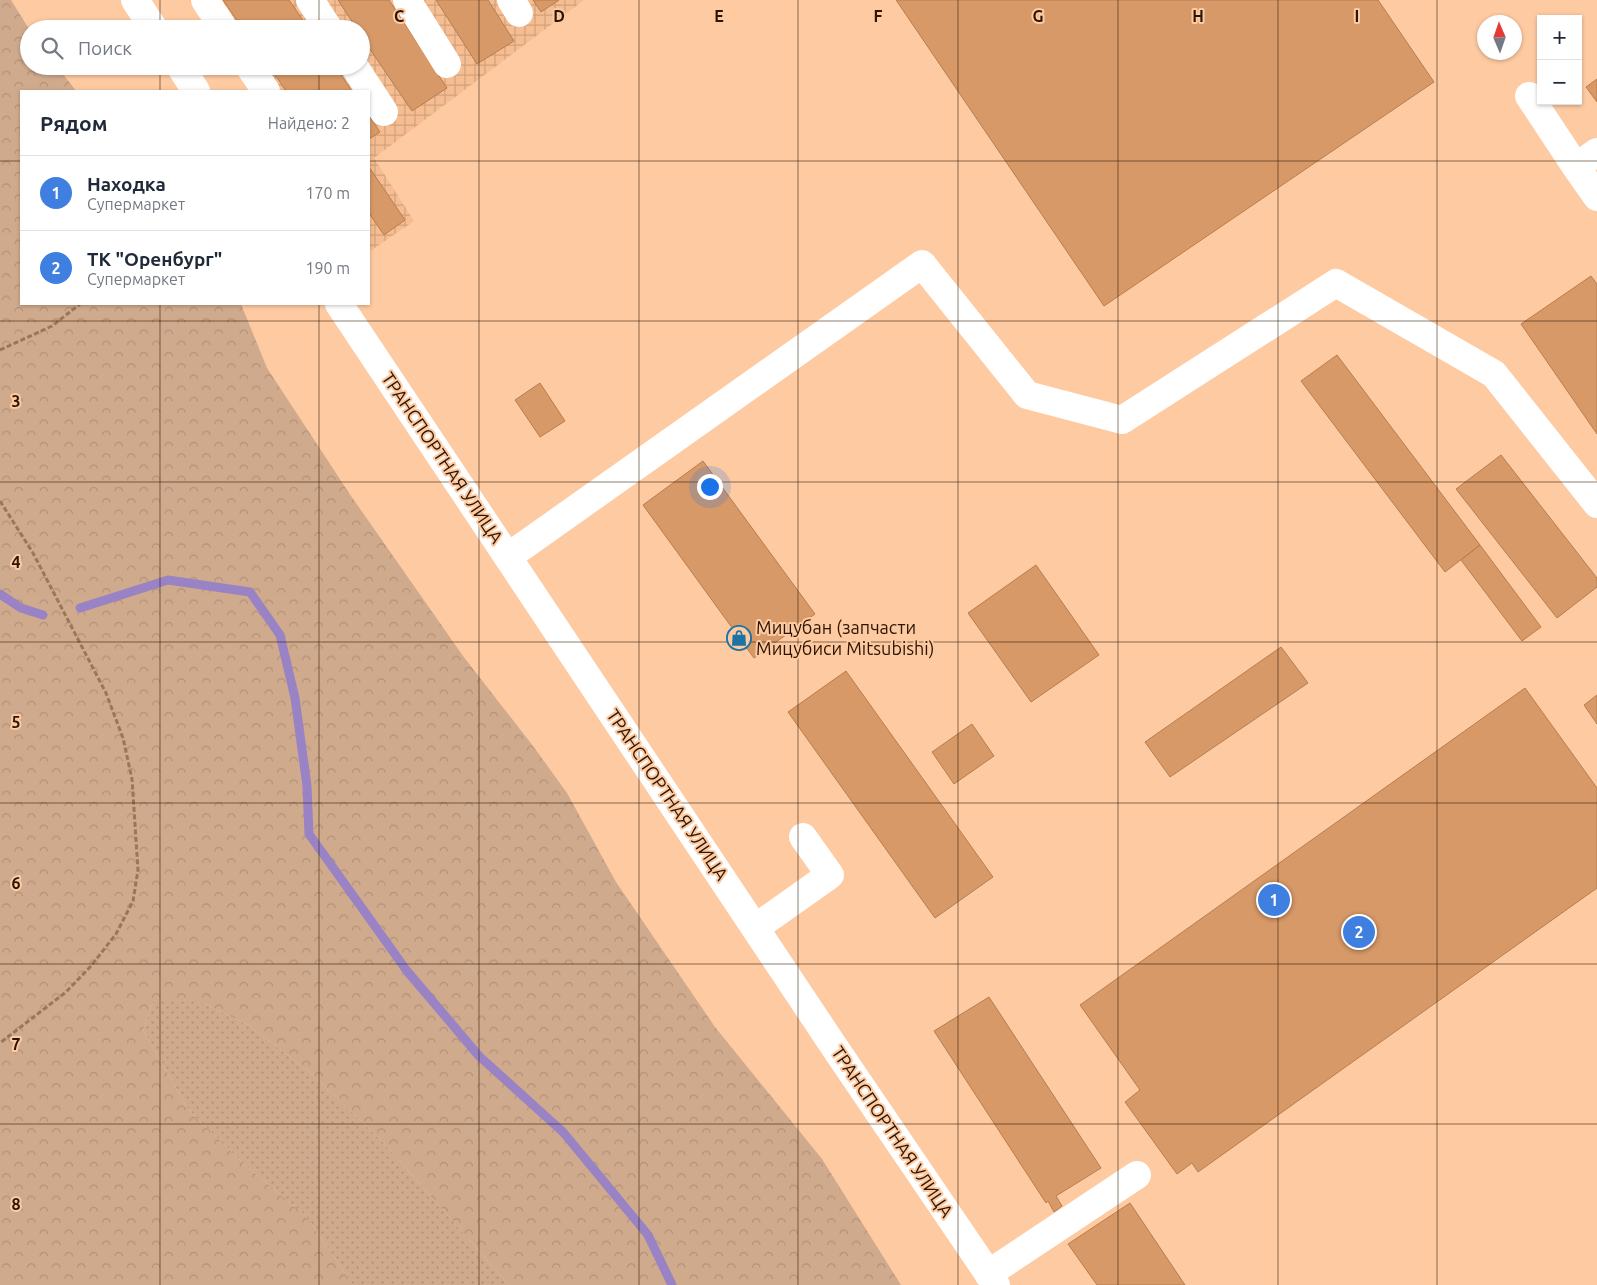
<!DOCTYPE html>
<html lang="ru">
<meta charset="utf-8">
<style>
body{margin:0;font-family:Ubuntu,sans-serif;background:#f6f6f7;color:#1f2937}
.controls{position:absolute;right:15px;top:15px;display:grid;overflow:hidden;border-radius:0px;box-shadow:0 1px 4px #0004}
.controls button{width:45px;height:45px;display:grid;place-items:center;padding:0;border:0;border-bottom:1px solid #e0e1e3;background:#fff;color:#1f2937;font:25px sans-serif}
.compass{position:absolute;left:1477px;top:15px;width:45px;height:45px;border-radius:50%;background:#fff;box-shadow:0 1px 4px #0004;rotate:358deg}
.you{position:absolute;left:709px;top:486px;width:18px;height:18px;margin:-12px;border:4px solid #fff;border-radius:50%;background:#1a73e8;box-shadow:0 0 0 8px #1a73e833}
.badge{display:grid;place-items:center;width:32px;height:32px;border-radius:50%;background:#0f766e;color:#fff;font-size:16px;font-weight:700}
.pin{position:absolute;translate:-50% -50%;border:2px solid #fff;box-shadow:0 1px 5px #0006}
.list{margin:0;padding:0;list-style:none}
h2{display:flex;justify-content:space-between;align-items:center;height:65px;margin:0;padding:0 20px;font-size:21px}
h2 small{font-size:16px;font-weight:400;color:#747a83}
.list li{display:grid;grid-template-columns:32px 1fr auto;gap:15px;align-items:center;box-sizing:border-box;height:75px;padding:0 20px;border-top:1px solid #e0e1e3}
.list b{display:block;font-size:19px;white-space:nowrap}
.list p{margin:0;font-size:16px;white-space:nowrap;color:#747a83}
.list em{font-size:16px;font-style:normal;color:#747a83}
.icon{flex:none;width:28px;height:28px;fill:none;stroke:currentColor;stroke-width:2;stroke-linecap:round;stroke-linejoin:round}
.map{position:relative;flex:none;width:1597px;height:1285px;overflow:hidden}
.search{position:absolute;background:#fff;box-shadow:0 1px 4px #0004;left:20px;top:20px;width:350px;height:55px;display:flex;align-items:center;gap:12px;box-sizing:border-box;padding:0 18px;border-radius:28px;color:#747a83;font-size:19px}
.panel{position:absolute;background:#fff;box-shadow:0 1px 4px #0004;left:20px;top:90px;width:350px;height:215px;border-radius:0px}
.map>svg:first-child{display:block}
</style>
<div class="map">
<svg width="1597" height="1285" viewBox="0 0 1597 1285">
<defs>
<pattern id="industrial-grid" width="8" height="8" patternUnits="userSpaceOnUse" patternTransform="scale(1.25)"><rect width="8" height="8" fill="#f5bd91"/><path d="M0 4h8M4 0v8" fill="none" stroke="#d2a27b"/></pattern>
<pattern id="grass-dots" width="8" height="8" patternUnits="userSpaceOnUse" patternTransform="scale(1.25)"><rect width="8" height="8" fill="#d0aa8d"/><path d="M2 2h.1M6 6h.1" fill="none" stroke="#b39178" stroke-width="1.8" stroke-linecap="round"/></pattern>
<pattern id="forest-crowns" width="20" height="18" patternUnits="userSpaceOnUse" patternTransform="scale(1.25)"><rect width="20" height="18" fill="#d0aa8d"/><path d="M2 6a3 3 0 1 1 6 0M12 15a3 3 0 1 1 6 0" fill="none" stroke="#b39178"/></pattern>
</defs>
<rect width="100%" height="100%" fill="#fecaa2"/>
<!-- industrial -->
<path fill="url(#industrial-grid)" d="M 189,0 L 584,0 L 374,158 L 414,221 L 369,252 L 369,91 L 251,91 L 234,66 L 361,66 L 361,29 L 209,29 Z"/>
<!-- grass -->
<path fill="url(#grass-dots)" d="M 153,1002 L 201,1002 L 250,1026 L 312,1074 L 383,1142 L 509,1285 L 353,1285 L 306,1216 L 244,1164 L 188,1109 L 143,1030 Z"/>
<!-- forest -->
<path fill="url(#forest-crowns)" d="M 0,0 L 11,0 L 29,29 L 29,66 L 57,66 L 76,91 L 21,91 L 21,304 L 241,304 L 267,368 L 349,493 L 463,656 L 533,746 L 567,793 L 616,882 L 715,1027 L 822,1159 L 901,1285 L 509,1285 L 383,1142 L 312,1074 L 250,1026 L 201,1002 L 153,1002 L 143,1030 L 188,1109 L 244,1164 L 306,1216 L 353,1285 L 0,1285 Z"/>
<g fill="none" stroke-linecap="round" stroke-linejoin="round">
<!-- stream -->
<path stroke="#9983c5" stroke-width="9" d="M 0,594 L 21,608 L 43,615
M 80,608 L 168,580 L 250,592 L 280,635 L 295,698 L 307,786 L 309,834 L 407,971 L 479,1056 L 563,1132 L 648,1235 L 672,1285"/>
</g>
<!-- building -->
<path fill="#d79968" stroke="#b97d4c" d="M 223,0 L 289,0 L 309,29 L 243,29 Z
M 338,0 L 389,0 L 447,88 L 412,111 L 361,36 L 361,29 L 357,29 Z
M 436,0 L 488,0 L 514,41 L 477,64 Z
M 533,0 L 559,0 L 541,12 Z
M 896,0 L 1378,0 L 1434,82 L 1104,306 Z
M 269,66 L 335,66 L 352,91 L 286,91 Z
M 1597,79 L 1597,102 L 1586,87 Z
M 369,116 L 380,132 L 369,139 Z
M 369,167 L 405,220 L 384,235 L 369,213 Z
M 1591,276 L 1597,284 L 1597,434 L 1521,324 Z
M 1337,355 L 1480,545 L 1445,572 L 1301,381 Z
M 540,383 L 565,421 L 540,437 L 515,400 Z
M 1501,455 L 1597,578 L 1597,587 L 1557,618 L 1456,489 Z
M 703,461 L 815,614 L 754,658 L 643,505 Z
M 1480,545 L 1541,627 L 1522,641 L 1461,560 Z
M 1036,565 L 1099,655 L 1031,702 L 968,613 Z
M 1281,647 L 1308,683 L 1170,777 L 1145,742 Z
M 846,671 L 993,877 L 935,918 L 788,712 Z
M 1525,688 L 1597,788 L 1597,888 L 1198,1172 L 1192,1163 L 1177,1174 L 1125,1102 L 1140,1090 L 1080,1005 Z
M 1597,695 L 1597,724 L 1584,705 Z
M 972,724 L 994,756 L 954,784 L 932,752 Z
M 989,997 L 1101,1168 L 1056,1196 L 1062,1206 L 1054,1212 L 1048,1201 L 1046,1203 L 934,1031 Z
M 1130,1203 L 1185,1285 L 1097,1285 L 1068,1244 Z"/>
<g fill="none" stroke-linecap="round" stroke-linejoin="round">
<!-- path -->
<path stroke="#9c7657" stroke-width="3" stroke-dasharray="5 2.5" stroke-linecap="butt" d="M 0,350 L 52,326 L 80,304
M 0,501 L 33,553 L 106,693 L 123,738 L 132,779 L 138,870 L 133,901 L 116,934 L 91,966 L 66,992 L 0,1043"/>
<!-- minor -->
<path stroke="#fff" stroke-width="28" d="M 135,0 L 154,29
M 205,0 L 224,29
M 310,0 L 329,29
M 407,0 L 447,64
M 511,0 L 519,13
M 180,66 L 196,91
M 249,66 L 266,91
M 354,66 L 384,112
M 1529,96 L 1576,167
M 1597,152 L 1576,167 L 1597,197
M 339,304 L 835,1048 L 996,1285
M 509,556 L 922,264 L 1027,395 L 1122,420 L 1336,283 L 1494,374 L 1597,504
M 755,928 L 830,875 L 803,837
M 988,1274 L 1137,1175"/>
</g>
<!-- grid -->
<path fill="none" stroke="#2c1502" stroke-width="1" stroke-opacity="0.55" d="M 160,0 L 160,29M 319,0 L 319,29M 479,0 L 479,1285M 639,0 L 639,1285M 798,0 L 798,1285M 958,0 L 958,1285M 1118,0 L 1118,1285M 1278,0 L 1278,1285M 1437,0 L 1437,1285M 160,66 L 160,91M 319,66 L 319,91M 0,161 L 21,161M 369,161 L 1597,161M 160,304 L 160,1285M 319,304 L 319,1285M 0,321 L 1597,321M 0,482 L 1597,482M 0,642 L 1597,642M 0,803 L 1597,803M 0,964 L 1597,964M 0,1124 L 1597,1124"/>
<!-- icons -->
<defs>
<symbol id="shop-ring" viewBox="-11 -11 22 22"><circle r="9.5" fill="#fecaa2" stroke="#1d73a3" stroke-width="1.5"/><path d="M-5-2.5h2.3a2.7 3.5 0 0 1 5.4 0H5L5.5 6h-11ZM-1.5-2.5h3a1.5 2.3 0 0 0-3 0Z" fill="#1d73a3"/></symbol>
</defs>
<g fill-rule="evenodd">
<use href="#shop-ring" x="725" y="624" width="28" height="28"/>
</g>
<g text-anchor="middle" stroke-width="4" stroke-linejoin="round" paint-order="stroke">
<!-- street labels -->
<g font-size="18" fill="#2c1502" stroke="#fecaa2">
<text transform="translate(442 458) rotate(56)" y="6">ТРАНСПОРТНАЯ УЛИЦА</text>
<text transform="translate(667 795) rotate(56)" y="6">ТРАНСПОРТНАЯ УЛИЦА</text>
<text transform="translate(892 1132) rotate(56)" y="6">ТРАНСПОРТНАЯ УЛИЦА</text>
</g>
<!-- poi labels -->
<g font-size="18" fill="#2c1502" stroke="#fecaa2" text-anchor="start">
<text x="756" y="634">Мицубан (запчасти<tspan x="756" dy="21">Мицубиси Mitsubishi)</tspan></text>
</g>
</g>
<g font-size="16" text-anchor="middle" font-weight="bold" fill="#2c1502" stroke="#fecaa2" stroke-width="4" stroke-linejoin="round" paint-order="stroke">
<text x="399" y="22">C</text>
<text x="559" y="22">D</text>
<text x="719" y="22">E</text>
<text x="878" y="22">F</text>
<text x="1038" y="22">G</text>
<text x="1198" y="22">H</text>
<text x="1357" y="22">I</text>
<text x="16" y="407">3</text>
<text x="16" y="568">4</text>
<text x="16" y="728">5</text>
<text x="16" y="889">6</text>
<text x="16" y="1050">7</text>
<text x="16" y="1210">8</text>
</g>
</svg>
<div class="controls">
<button>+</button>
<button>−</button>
</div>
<svg class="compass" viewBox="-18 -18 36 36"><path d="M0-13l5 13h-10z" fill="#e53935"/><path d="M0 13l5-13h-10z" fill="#747a83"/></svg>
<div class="you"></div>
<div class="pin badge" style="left:1274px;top:900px;background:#3f7fe0">1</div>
<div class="pin badge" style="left:1359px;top:932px;background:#3f7fe0">2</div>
<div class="search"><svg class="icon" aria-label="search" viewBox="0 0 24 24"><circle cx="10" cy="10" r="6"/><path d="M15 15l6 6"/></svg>Поиск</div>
<section class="panel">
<h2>Рядом<small>Найдено: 2</small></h2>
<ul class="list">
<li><span class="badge" style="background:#3f7fe0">1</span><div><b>Находка</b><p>Супермаркет</p></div><em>170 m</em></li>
<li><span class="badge" style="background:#3f7fe0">2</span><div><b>ТК &quot;Оренбург&quot;</b><p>Супермаркет</p></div><em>190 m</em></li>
</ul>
</section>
</div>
